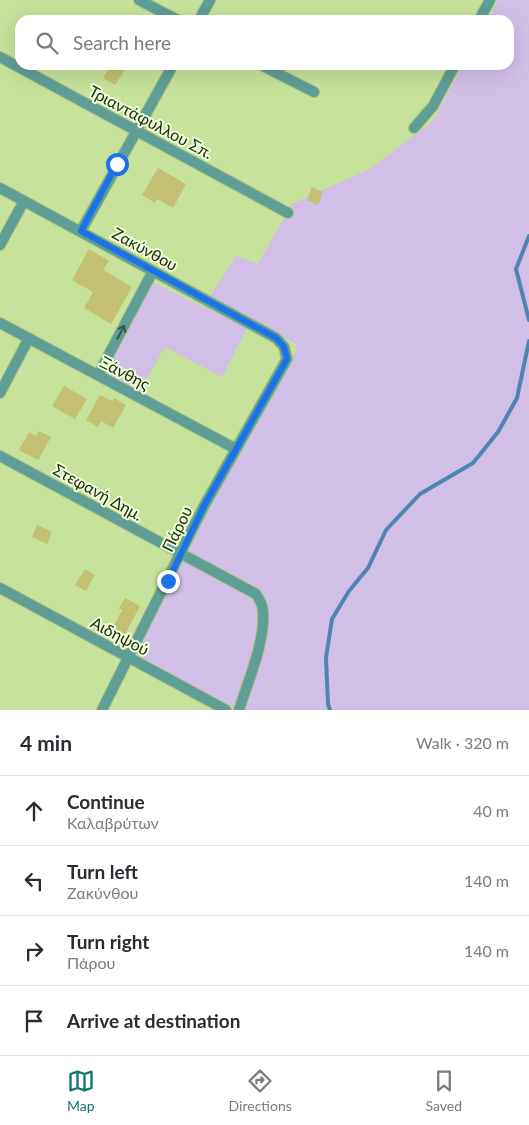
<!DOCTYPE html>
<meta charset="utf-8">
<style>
body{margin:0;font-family:Lato,sans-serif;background:#f2f2f3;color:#2b2b33}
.stop{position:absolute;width:15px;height:15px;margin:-11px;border:4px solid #1a73e8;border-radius:50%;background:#fff}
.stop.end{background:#1a73e8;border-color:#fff;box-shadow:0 1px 5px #0008}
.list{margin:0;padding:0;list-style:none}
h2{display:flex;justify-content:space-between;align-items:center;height:65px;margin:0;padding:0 20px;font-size:21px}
h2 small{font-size:16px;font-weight:400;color:#7c7c81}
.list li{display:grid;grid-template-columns:32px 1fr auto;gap:15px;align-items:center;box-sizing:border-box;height:70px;padding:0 20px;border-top:1px solid #e1e1e2}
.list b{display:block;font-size:19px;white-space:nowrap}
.list p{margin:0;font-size:16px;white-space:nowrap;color:#7c7c81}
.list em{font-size:16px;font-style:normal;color:#7c7c81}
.icon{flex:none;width:28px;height:28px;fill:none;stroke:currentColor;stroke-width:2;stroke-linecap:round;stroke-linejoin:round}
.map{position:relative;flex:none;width:529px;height:710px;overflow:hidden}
.search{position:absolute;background:#fff;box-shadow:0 5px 20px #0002;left:15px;right:15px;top:15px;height:55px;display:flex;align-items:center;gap:12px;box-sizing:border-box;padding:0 18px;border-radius:15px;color:#7c7c81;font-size:19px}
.sheet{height:345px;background:#fff}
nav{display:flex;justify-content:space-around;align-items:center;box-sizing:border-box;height:70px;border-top:1px solid #e1e1e2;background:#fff;font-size:14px;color:#7c7c81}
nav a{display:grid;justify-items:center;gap:2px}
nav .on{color:#0f766e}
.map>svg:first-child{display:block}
</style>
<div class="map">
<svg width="529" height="710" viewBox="0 0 529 710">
<rect width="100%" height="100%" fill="#c6e29b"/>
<!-- green -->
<path fill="#d2bfe8" d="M 498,0 L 529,0 L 529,710 L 238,710 L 136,656 L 210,502 L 296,351 L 296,344 L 251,320 L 222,377 L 165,347 L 138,394 L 102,376 L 152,282 L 203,307 L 236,256 L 258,264 L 292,204 L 370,169 L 433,121 L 463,65 L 509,65 L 509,20 L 488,20 Z"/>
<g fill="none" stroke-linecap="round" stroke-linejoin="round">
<!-- stream -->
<path stroke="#5085b2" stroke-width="4" d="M 529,236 L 516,269 L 529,320
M 330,710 L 328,704 L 326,658 L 332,619 L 349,591 L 368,568 L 386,530 L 420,494 L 473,463 L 498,432 L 517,398 L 529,341"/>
</g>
<!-- building -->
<path fill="#c3bf73" d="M 111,65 L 117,65 L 125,70 L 115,85 L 103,78 Z
M 158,168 L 186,184 L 173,208 L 157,199 L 155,203 L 142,195 Z
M 312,187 L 323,192 L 318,205 L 307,200 Z
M 89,249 L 109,261 L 103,270 L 132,287 L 111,324 L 84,308 L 93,292 L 72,280 Z
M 64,386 L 87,399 L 75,419 L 52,406 Z
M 100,395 L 112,401 L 114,398 L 126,405 L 113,428 L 101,421 L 98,427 L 86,420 Z
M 39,431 L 51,437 L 38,460 L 19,450 L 29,432 L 36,436 Z
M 37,525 L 52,532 L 47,544 L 32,537 Z
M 85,569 L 95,575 L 86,591 L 75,585 Z
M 125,598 L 140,606 L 123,638 L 111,631 L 122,610 L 119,608 Z"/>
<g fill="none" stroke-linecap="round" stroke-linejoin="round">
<defs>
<path id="minor" d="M 139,0 L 178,20
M 199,20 L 210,0
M 479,20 L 490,0
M 0,57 L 288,213
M 261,65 L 314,92
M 414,128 L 433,106 L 455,65
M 0,188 L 276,338 L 284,347 L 287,359 L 204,506 L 102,710
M 81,231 L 173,65
M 0,245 L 24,201
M 0,323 L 236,449
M 98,375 L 153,271
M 0,393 L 29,338
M 0,456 L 256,594 C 260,600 263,606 263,612 C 265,643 248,681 239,710
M 0,588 L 226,710"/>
</defs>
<!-- minor casing -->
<use href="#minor" stroke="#a8c081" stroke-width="12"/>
<!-- minor -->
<use href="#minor" stroke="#5e9e96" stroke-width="10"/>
</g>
<!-- one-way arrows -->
<defs><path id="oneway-shaft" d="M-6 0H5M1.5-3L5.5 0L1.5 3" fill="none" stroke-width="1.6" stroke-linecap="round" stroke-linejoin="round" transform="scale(1.25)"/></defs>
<use stroke="#375742" href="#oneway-shaft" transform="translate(121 332) rotate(-62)"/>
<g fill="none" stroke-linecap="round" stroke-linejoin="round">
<!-- route -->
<path stroke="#1a73e8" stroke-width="6" d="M 117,164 L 81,231 L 276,338 L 284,347 L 287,359 L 204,506 L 168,581"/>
</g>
<g text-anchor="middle" stroke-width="4" stroke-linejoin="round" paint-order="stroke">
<!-- street labels -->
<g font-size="16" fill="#1d270a" stroke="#eefdda">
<text transform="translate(151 122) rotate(28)" y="6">Τριαντάφυλλου Σπ.</text>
<text transform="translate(145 249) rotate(29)" y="6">Ζακύνθου</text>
<text transform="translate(125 373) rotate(28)" y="6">Ξάνθης</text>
<text transform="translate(98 492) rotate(29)" y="6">Στεφανή Δημ.</text>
<text transform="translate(177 529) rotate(-64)" y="6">Πάρου</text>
<text transform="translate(120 636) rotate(28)" y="6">Αιδηψού</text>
</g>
</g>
</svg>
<div class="stop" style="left:117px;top:164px"></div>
<div class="stop end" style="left:168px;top:581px"></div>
<div class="search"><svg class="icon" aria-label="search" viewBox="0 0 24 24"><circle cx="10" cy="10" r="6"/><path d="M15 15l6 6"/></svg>Search here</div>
</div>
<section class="sheet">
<h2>4 min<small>Walk · 320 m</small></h2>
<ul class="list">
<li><svg class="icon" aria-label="ahead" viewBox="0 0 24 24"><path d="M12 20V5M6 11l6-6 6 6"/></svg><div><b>Continue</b><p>Καλαβρύτων</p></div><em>40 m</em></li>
<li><svg class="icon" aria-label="left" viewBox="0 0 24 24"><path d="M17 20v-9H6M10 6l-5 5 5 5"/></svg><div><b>Turn left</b><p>Ζακύνθου</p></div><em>140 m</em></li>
<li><svg class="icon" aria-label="right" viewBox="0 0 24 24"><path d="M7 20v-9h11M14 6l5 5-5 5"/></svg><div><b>Turn right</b><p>Πάρου</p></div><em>140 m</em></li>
<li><svg class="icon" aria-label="arrive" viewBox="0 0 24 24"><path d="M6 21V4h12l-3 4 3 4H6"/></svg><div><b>Arrive at destination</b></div></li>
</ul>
</section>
<nav>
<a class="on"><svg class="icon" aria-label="map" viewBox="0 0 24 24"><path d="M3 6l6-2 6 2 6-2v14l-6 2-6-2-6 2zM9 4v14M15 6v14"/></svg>Map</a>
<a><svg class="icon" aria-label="directions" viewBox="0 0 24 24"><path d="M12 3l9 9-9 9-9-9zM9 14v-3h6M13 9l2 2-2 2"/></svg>Directions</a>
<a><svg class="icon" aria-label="saved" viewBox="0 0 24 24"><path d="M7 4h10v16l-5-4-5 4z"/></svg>Saved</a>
</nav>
